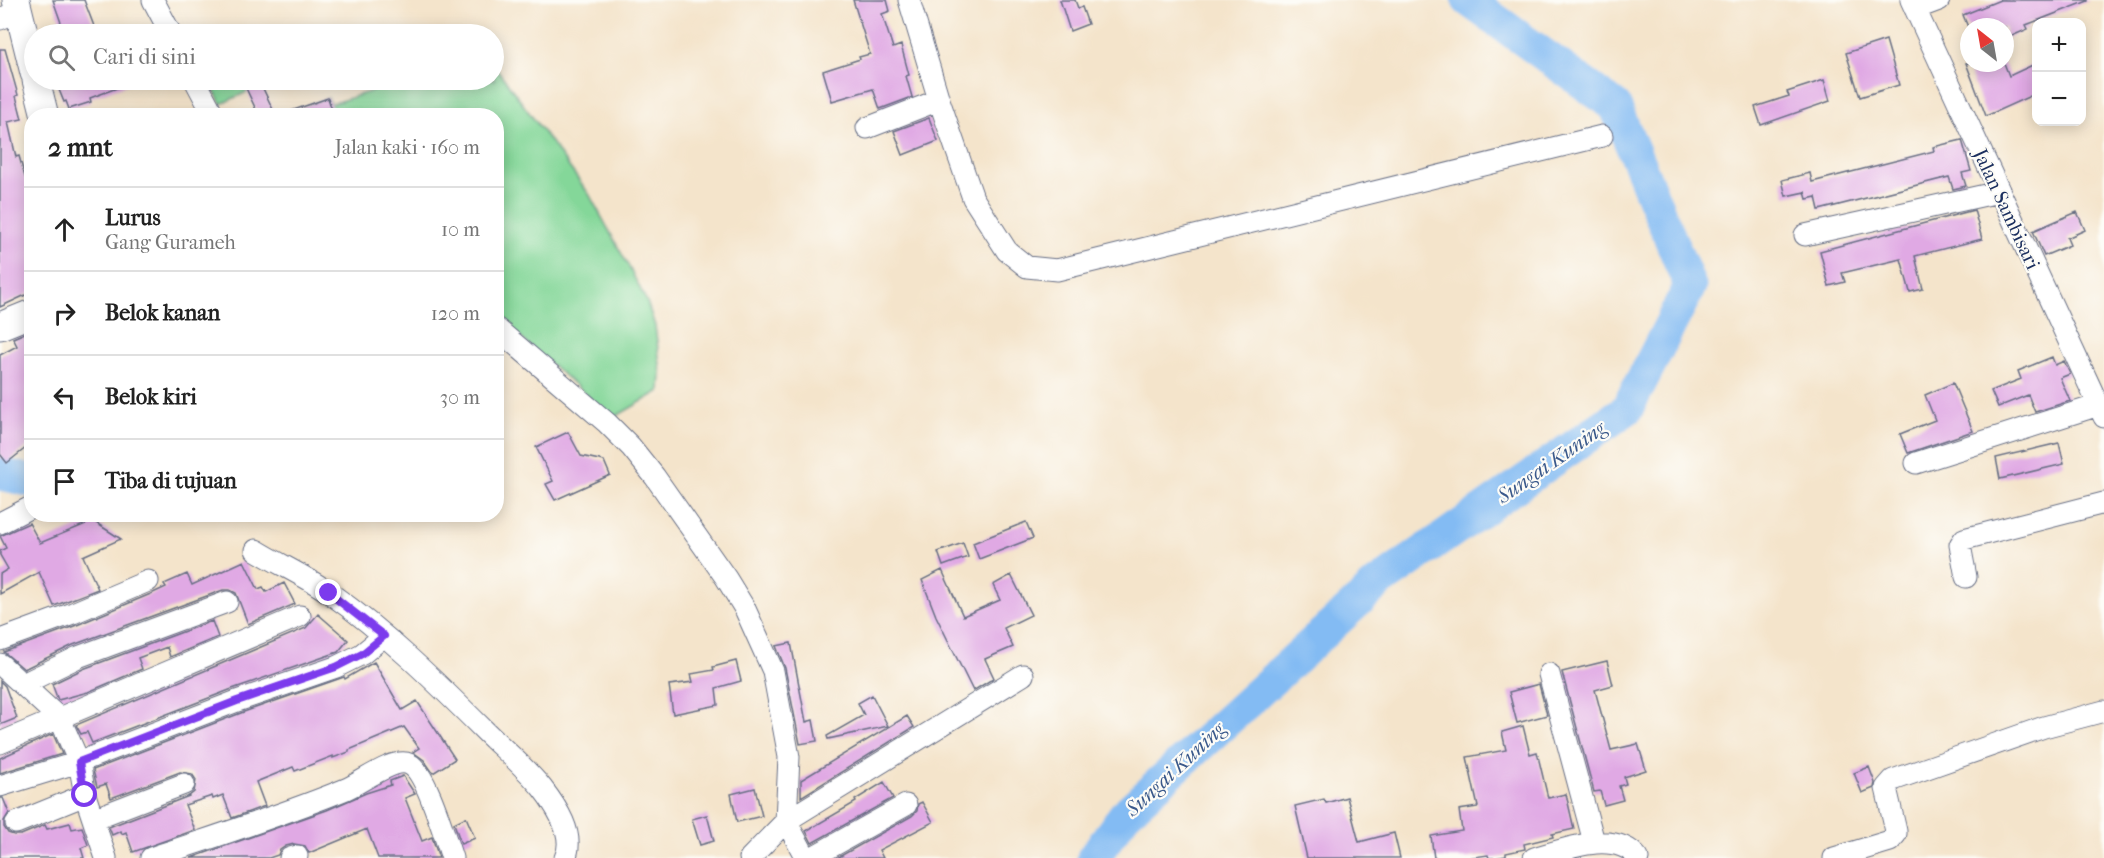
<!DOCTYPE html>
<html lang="id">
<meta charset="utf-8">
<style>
body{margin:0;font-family:"IM FELL French Canon",serif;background:#f6f6f6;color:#222}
.controls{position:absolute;right:18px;top:18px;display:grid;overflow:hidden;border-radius:12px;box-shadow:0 3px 15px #0003}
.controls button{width:54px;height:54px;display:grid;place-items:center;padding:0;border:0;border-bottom:2px solid #e0e0e0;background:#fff;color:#222;font:30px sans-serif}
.compass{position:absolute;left:1960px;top:18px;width:54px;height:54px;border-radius:50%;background:#fff;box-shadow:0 3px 15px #0003;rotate:329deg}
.stop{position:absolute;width:18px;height:18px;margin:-14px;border:4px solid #7c3aed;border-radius:50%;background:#fff}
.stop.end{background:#7c3aed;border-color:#fff;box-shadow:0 2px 6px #0008}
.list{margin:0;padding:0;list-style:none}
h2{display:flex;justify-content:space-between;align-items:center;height:78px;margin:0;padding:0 24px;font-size:26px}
h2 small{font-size:20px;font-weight:400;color:#767676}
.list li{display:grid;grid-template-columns:39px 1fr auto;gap:18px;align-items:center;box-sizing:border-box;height:84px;padding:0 24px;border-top:2px solid #e0e0e0}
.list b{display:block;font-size:22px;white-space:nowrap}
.list p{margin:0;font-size:20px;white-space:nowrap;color:#767676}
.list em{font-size:20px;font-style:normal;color:#767676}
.icon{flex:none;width:33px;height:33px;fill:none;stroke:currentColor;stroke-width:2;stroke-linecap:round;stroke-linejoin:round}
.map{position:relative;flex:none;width:2104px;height:858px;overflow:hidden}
.search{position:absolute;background:#fff;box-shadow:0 3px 15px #0003;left:24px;top:24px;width:480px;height:66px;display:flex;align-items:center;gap:15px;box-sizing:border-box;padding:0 21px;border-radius:33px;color:#767676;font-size:22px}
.panel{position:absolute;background:#fff;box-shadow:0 3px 15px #0003;left:24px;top:108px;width:480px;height:414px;border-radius:24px}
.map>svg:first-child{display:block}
</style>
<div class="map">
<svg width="2104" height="858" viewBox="0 0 2104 858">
<rect width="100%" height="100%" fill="#fdfcf7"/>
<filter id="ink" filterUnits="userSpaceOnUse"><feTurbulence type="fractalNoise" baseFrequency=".0167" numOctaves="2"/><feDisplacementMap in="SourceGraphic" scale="12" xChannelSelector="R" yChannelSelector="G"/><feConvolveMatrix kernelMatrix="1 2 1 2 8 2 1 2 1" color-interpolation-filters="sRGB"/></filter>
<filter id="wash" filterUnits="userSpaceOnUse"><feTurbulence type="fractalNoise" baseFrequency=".008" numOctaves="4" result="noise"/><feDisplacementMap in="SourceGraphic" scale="24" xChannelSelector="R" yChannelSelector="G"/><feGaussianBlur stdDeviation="1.35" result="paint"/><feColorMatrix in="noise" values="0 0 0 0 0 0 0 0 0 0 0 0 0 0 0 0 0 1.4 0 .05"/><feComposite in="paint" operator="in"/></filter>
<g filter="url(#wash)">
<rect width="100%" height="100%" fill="#f4e4cb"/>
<!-- green -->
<path fill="#84d799" stroke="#50837c" stroke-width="1.5" d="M 494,65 L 589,194 L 630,269 L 647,302 L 655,326 L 661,373 L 660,391 L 613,418 L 497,317 L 496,116 L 284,116 L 284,114 L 328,98 L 331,104 L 406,80 L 494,80 Z
M 209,80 L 273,80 L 221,104 Z"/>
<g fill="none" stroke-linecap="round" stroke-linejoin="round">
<!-- river -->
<path stroke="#83bbf3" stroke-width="33" d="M 0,474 L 32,481
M 1093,858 L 1125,814 L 1377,584 L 1627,409 L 1690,286 L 1615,106 L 1468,0"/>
</g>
<g id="blocks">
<!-- building -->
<path fill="#e0a9e4" d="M 53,0 L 84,0 L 97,34 L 65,34 Z
M 853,0 L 887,0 L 890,11 L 882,14 L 893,48 L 901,45 L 909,75 L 906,76 L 912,97 L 880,109 L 873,89 L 832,101 L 823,71 L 860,59 L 859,57 L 870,54 Z
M 1060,0 L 1075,0 L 1078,8 L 1082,7 L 1088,24 L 1070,31 Z
M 2000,0 L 2088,0 L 2088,1 L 2026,25 L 2028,29 L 2005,39 L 2005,27 L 1968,27 L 1963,15 Z
M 1886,40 L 1899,85 L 1860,97 L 1846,53 Z
M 0,49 L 5,49 L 18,95 L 16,96 L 22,119 L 8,122 L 16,157 L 19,156 L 25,177 L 32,174 L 32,292 L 0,307 Z
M 1966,63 L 2004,63 L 2009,76 L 2037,63 L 2037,93 L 1986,116 Z
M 55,80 L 136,80 L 136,81 L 90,98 L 91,102 L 69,109 L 66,101 L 64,102 Z
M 255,80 L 259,80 L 276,116 L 259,116 L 244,84 Z
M 1824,80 L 1830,101 L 1761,125 L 1755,107 L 1789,96 L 1787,92 Z
M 328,98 L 334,116 L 285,116 L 285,113 Z
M 929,118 L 938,141 L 903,155 L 894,131 Z
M 1962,140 L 1971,171 L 1962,173 L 1966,186 L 1953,189 L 1949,177 L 1819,210 L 1816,197 L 1807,199 L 1805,192 L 1786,196 L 1782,180 L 1810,173 L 1812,182 L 1934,151 L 1933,147 Z
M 1974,210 L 1982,239 L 1915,256 L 1923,289 L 1910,292 L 1901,259 L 1842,273 L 1845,282 L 1829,286 L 1820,251 Z
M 2077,212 L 2085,230 L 2067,238 L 2070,245 L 2044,256 L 2033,231 Z
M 32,330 L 32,443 L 7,463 L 0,454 L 0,355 L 17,346 L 13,338 Z
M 2052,357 L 2055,365 L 2064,361 L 2070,374 L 2060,378 L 2070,401 L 2035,412 L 2028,395 L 1998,407 L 1991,391 L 2021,379 L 2018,371 Z
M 1953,383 L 1973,431 L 1908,453 L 1900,434 L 1935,420 L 1925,395 Z
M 568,432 L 581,456 L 604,461 L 610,475 L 555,500 L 546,484 L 553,481 L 536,447 Z
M 2059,443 L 2064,464 L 2000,479 L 1996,458 Z
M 93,521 L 121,539 L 83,556 L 98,589 L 54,606 L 39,572 L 0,594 L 0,574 L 8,569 L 0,555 L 0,551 L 6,548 L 0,536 L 29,523 L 40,543 Z
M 1026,522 L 1033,538 L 979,559 L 973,543 Z
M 963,543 L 968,557 L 943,566 L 938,552 Z
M 244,561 L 258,589 L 263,587 L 266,592 L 284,583 L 295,604 L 248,624 L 236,593 L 230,590 L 223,590 L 73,645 L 24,669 L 4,652 L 77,625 L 153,593 L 166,587 L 164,584 L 187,574 L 192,585 Z
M 942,570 L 963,616 L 1000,600 L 993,585 L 1011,575 L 1031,615 L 1004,628 L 1013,647 L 985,659 L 994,678 L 973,691 L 936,616 L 922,580 Z
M 318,614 L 348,640 L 338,652 L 232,689 L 92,743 L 87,732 L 81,734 L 76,725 L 306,628 Z
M 212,621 L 218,637 L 170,657 L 167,647 L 138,658 L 142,669 L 88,692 L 58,700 L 52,684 L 83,669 Z
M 791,643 L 806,722 L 813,720 L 817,741 L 800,744 L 785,668 L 776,646 Z
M 736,661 L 741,681 L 716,688 L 718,705 L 673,714 L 669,685 L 693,682 L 691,674 L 714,670 L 713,667 Z
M 1607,661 L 1613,685 L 1595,690 L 1611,750 L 1638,744 L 1646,770 L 1624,777 L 1626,784 L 1619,786 L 1623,800 L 1604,805 L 1600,791 L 1594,792 L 1562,672 Z
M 374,662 L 402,710 L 417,701 L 455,759 L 433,773 L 424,760 L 413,752 L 419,748 L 404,727 L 349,750 L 349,752 L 333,758 L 333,756 L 295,771 L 293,767 L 256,782 L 265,806 L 232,818 L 223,795 L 213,799 L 212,796 L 185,805 L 195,830 L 133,852 L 126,832 L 122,834 L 121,831 L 112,835 L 109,827 L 189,796 L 194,792 L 196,780 L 192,774 L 180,772 L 111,798 L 106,784 L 97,787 L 93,770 L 241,713 L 344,677 L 345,679 Z
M 0,681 L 5,686 L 17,718 L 0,725 Z
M 1539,684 L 1547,715 L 1517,723 L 1509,692 Z
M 872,695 L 888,726 L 828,739 L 827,736 L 864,715 L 858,703 Z
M 907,716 L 914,727 L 801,797 L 801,780 Z
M 1523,726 L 1530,754 L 1537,752 L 1548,798 L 1566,794 L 1574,829 L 1552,834 L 1553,837 L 1524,844 L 1525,849 L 1506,853 L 1506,856 L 1495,858 L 1489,858 L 1488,855 L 1467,858 L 1434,858 L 1431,836 L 1462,831 L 1459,810 L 1478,807 L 1467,757 L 1506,750 L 1502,732 Z
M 53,734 L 62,754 L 0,773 L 0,758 Z
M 1869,767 L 1875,783 L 1874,788 L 1862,793 L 1854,773 Z
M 403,776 L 415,794 L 405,798 L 422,841 L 432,837 L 439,858 L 378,858 L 367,829 L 309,853 L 305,846 L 294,844 L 286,846 L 280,850 L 278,855 L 269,858 L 191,858 L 327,810 L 366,793 L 391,785 L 390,781 Z
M 884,782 L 893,798 L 812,843 L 806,831 L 856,802 L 855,800 Z
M 755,788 L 762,816 L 737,822 L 731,794 Z
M 1347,797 L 1359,842 L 1394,833 L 1400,858 L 1307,858 L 1295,806 L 1324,799 L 1326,803 Z
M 0,798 L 3,798 L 9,813 L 4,821 L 4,827 L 8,833 L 14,835 L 21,835 L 45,825 L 47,829 L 70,823 L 72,829 L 82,827 L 88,845 L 81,848 L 84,858 L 0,858 Z
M 922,802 L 933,822 L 879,850 L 883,858 L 837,858 L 912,816 L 917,811 L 918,804 Z
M 707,815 L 714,841 L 700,845 L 692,819 Z
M 466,817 L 475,838 L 461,844 L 454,823 Z"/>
</g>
</g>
<g filter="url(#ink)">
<use href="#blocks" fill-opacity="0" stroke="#676e84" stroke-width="1.5"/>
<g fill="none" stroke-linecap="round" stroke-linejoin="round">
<defs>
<path id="minor" d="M 153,0 L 171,34
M 909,0 L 939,100 L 973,198 L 1007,251 L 1027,267 L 1057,270 L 1602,136
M 1911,0 L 2104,417
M 1915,9 L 1939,0
M 0,19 L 19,11
M 195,80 L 214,116
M 867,128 L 939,100
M 1805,235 L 1999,192
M 496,328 L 607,423 L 631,447 L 655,477 L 726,578 L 745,609 L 773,671 L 789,757 L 786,821 L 806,858
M 1916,463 L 2099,405
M 0,523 L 29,508
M 256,550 C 280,565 308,577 331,594 C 386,633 436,682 484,730 C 503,749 525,767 542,788 C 556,806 576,835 565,858
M 1966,577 L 1960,545 L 1964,539 L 2104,503
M 0,640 L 73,613 L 148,581
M 0,664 L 60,719 L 79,762 L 85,795 L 106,858
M 1549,674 L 1594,842
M 23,684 L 78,657 L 227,602
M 0,743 L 300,616
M 0,786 L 79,762 L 237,701 L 336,667 L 362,654 L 384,636
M 93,819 L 184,784
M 16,823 L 85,795
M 151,858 C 216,836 283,815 346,789 C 361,783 394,757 409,764 C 426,771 445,838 452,858
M 290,858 L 297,856
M 750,858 L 786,821 L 1023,675
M 811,858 L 906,805
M 1534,858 C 1563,850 1615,828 1638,858
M 1834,858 L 1890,841 L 1896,834 L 1896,831 L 1886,788 L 1893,780 L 2044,727 L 2104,711"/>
<path id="tertiary" d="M 16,0 L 34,73
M 36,80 L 45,116
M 0,326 L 32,313"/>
</defs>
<!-- minor casing -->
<use href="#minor" stroke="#676e84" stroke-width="23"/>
<!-- tertiary casing -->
<use href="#tertiary" stroke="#676e84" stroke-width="29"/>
<!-- minor -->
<use href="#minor" stroke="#fff" stroke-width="21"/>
<!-- tertiary -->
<use href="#tertiary" stroke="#fff" stroke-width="27"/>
</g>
</g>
<g fill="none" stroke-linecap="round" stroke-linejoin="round" filter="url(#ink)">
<!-- route -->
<path stroke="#7c3aed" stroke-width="8" d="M 85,795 L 79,762 L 237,701 L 336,667 L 362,654 L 384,636 L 329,593"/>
</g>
<g text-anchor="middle" stroke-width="4.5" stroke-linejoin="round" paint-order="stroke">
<!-- street labels -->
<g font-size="20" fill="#1b2f5e" stroke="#fdfcf7">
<text transform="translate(2007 209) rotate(65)" y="7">Jalan Sambisari</text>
</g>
<!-- water labels -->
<g font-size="21" font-style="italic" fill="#3a598b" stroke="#fdfcf7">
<text transform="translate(1551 462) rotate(-35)" y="7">Sungai Kuning</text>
<text transform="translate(1175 769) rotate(-43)" y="7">Sungai Kuning</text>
</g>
</g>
</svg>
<div class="controls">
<button>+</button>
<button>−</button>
</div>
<svg class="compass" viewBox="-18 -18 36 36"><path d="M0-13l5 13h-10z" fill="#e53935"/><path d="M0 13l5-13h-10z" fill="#767676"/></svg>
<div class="stop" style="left:85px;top:795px"></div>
<div class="stop end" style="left:329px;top:593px"></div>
<div class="search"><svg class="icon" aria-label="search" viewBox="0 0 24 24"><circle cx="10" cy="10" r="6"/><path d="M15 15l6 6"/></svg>Cari di sini</div>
<section class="panel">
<h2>2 mnt<small>Jalan kaki · 160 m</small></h2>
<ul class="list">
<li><svg class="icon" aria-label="ahead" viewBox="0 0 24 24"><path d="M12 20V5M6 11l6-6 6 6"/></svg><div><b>Lurus</b><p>Gang Gurameh</p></div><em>10 m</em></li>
<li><svg class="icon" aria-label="right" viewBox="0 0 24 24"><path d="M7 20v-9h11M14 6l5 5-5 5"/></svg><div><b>Belok kanan</b></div><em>120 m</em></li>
<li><svg class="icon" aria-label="left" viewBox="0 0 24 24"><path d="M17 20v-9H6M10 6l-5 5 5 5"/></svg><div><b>Belok kiri</b></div><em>30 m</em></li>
<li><svg class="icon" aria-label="arrive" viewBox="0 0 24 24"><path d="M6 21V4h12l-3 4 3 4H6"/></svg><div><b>Tiba di tujuan</b></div></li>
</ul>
</section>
</div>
